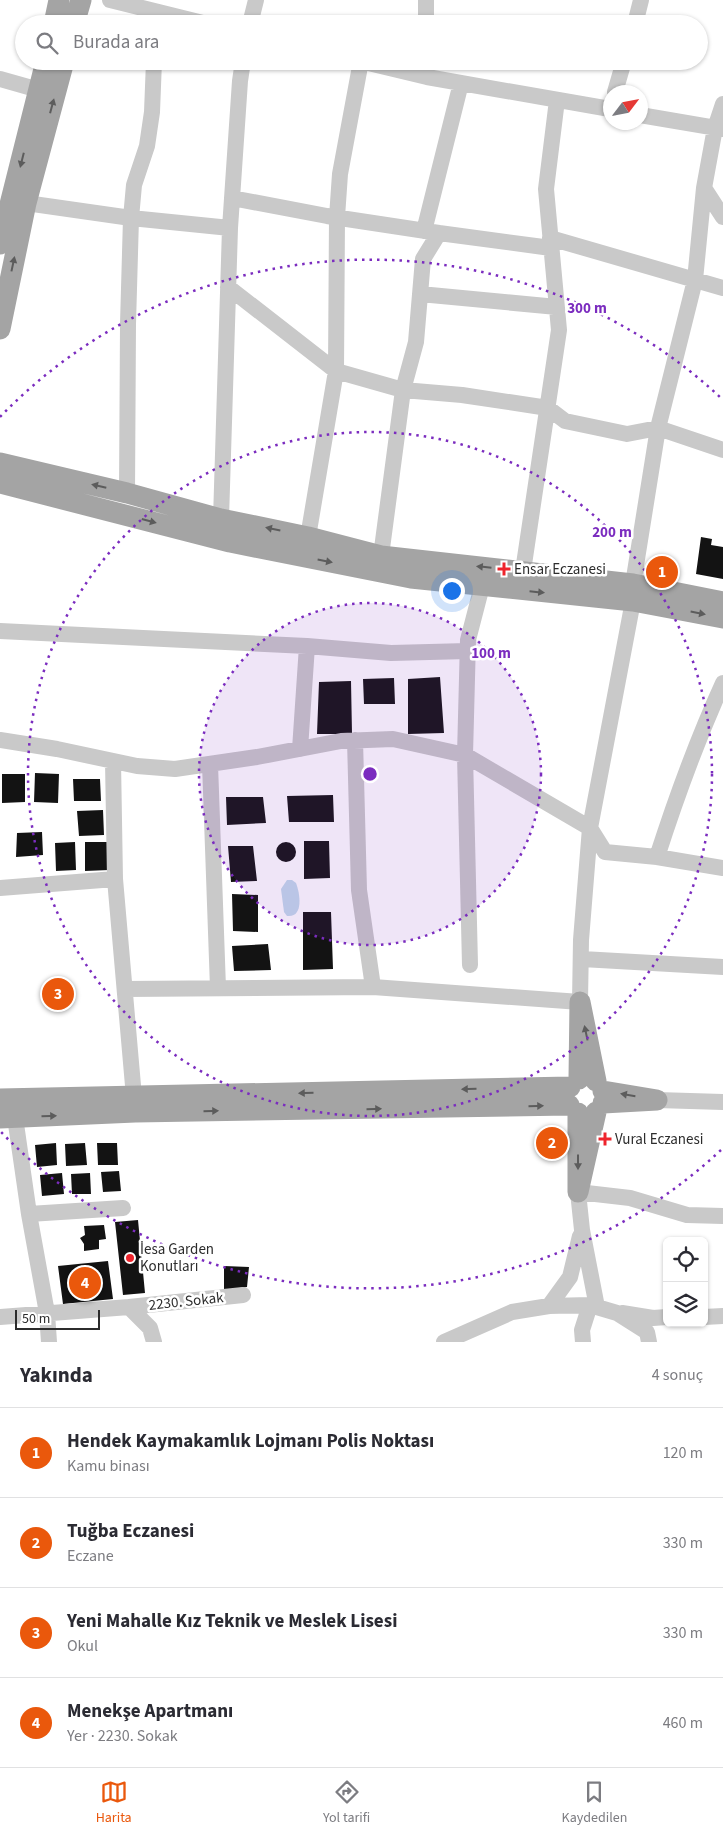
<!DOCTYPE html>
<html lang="tr">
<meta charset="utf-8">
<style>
body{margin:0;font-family:"Source Sans 3",sans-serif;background:#f2f2f3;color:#2b2b33}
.controls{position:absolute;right:15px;bottom:15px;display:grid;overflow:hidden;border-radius:8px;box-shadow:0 1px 4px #0004}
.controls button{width:45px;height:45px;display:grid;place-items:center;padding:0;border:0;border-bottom:1px solid #e1e1e2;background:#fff;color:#2b2b33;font:25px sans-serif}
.compass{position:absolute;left:603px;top:85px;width:45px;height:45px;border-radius:50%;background:#fff;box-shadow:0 1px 4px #0004;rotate:58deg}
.scale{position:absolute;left:15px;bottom:12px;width:85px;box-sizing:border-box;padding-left:5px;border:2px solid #2c2c2c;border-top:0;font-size:14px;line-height:18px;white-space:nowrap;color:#2c2c2c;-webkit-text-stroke:4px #fff;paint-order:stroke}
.you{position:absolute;left:451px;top:590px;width:18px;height:18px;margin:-12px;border:4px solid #fff;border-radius:50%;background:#1a73e8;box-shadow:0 0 0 8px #1a73e833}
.badge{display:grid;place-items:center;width:32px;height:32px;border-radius:50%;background:#ea580c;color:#fff;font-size:16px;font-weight:700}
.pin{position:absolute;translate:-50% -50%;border:2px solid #fff;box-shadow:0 1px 5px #0006}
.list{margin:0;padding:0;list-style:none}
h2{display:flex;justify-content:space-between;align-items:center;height:65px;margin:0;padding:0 20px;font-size:21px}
h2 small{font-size:16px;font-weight:400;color:#7c7c81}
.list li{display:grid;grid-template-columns:32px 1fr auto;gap:15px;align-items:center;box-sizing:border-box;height:90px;padding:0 20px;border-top:1px solid #e1e1e2}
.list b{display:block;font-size:19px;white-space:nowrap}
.list p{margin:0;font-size:16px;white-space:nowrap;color:#7c7c81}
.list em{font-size:16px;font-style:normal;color:#7c7c81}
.icon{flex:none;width:28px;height:28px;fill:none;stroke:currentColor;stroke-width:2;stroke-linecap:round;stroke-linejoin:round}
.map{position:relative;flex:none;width:723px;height:1342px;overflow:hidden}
.search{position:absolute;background:#fff;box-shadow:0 1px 4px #0004;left:15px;right:15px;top:15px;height:55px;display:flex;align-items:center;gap:12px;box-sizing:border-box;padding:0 18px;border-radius:28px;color:#7c7c81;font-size:19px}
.sheet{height:425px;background:#fff}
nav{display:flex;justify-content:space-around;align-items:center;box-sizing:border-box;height:70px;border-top:1px solid #e1e1e2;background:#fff;font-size:14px;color:#7c7c81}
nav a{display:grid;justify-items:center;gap:2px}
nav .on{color:#ea580c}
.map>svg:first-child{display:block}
</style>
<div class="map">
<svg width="723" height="1342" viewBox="0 0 723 1342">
<rect width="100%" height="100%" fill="#fff"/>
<!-- water -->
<path fill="#c3dbec" d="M 287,880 L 292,880 L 296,883 C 300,893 304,918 287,916 L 284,912 L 281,889 Z"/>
<!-- building -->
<path fill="#131313" d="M 701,537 L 712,539 L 711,545 L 723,547 L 723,579 L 696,574 Z
M 655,563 L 673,567 L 669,581 L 652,577 Z
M 440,677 L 444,733 L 408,734 L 408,679 Z
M 394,678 L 395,704 L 364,704 L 363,679 Z
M 351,681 L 352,734 L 317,734 L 319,682 Z
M 35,773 L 59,774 L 58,803 L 34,802 Z
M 2,774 L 25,774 L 25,802 L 2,803 Z
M 73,779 L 100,779 L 101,801 L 74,801 Z
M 333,795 L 334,822 L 289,822 L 287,796 Z
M 226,797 L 263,797 L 266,823 L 227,825 Z
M 103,810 L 104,835 L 79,836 L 77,811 Z
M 42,832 L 43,855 L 16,857 L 17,833 Z
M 304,841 L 329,841 L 330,878 L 304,879 Z
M 75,842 L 76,870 L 56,871 L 55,843 Z
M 85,842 L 107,842 L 109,870 L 85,871 Z
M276 852a10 10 0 1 1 20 0a10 10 0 1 1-20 0Z
M 228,846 L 253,846 L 257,881 L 231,882 Z
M 232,894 L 258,895 L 258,932 L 233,931 Z
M 303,912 L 331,912 L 333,969 L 303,970 Z
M 268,944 L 271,970 L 234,971 L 232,946 Z
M 56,1143 L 57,1165 L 37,1167 L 35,1145 Z
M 85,1143 L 87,1165 L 66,1166 L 65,1144 Z
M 97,1143 L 117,1143 L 118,1165 L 98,1165 Z
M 119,1171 L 121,1191 L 103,1192 L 101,1172 Z
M 62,1173 L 64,1194 L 42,1196 L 40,1175 Z
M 90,1173 L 91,1194 L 72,1194 L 71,1174 Z
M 138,1220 L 145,1293 L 123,1295 L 115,1222 Z
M 104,1225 L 106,1239 L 99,1240 L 99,1249 L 84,1251 L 84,1244 L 80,1238 L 85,1235 L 84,1226 Z
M 108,1261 L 113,1299 L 63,1304 L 58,1266 Z
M 224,1266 L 249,1267 L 247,1287 L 224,1290 Z"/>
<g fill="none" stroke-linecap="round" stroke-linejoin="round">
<!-- minor -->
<path stroke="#c9c9c9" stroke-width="16" d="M 110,0 L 207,24
M 426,0 L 426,24
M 250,24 L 256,0
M 635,24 L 641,0
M 360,61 L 427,77 L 610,109
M 0,79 L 39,90
M 615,92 L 624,61
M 640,115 L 723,129
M 704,188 L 723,217
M 232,198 L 327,216 L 439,233
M 26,203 L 131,218 L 230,228
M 424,231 L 461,83
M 550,238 L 723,288
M 228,287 L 336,371 L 403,390 L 462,395 L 548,408 L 565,421 L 627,434 L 658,428 L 723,450
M 420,294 L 557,307
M 127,493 L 128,324 L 131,218 L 134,185 L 147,146 L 152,112 L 154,61
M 221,519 L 230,228 L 240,81 L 243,61
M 308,537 L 336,371 L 337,217 L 340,174 L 361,61
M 381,556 L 403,390 L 416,342 L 423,259 L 439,233 L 551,248
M 523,571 L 559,330 L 546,189 L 557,100
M 0,631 L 307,646 L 391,653 L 468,651
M 0,740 L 57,749 L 137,766 L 175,769 L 257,757 L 341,741 L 393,739 L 465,755 L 590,828 L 605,852 L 657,857 L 723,868
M 355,740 L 359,890 L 373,987
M 300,749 L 307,646
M 210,764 L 218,988
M 657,857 C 676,798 697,740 723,683
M 115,879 L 134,1097
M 0,888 L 115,879 L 113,761
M 582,959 L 723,967
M 470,965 L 465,755 L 468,640 L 482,586
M 125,989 L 373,987 L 580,1002 L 581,940 L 590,828 L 633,601 L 633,584 L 658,428 L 695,280 L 704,188 L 715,128 L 723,104
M 657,1100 L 723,1102
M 15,1117 L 29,1214 L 47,1313 L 49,1342
M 29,1214 L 123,1208
M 549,1306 L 570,1277 L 580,1236
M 129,1307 L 243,1295
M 597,1307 L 582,1230 L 578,1192 L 630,1198 L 687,1215 L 723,1216
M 622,1313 L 653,1318 L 667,1317
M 0,1317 L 129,1307 L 150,1328 L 154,1342
M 704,1317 L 723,1316
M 444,1342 L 512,1312 L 549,1306 L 590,1305 L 617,1313 L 647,1332 L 649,1342
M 583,1342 L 582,1330 L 590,1305"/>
<!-- major -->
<path stroke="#a4a4a4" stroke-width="21" d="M 54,24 L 59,0
M 74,24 L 81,0
M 0,244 L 46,61
M 0,329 L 26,203 L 64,61
M 0,463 L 127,493 L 221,519 L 308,537 L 381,556 L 633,584 L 723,602
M 0,483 L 230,542 L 411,578 L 633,601 L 723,618
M 579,1079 L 580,1002 L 596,1081
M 603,1091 L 657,1100 L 603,1103
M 0,1099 L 570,1087
M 578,1113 L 578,1192 L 596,1112
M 0,1118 L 135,1112 L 569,1105"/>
</g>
<!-- one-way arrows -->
<defs><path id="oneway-solid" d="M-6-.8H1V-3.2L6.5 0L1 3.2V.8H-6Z" transform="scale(1.25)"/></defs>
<g fill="#5c5c5c">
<use href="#oneway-solid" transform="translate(52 106) rotate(-75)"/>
<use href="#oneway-solid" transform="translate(22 160) rotate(104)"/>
<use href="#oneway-solid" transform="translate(13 264) rotate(-78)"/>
<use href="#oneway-solid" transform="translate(99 486) rotate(-167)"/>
<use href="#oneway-solid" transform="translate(149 521) rotate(15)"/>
<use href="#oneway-solid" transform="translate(273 529) rotate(-168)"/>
<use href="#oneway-solid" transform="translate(325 561) rotate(11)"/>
<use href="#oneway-solid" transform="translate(484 567) rotate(-174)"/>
<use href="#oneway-solid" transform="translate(537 592) rotate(6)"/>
<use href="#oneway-solid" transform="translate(698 613) rotate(11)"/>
<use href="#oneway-solid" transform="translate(586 1033) rotate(-102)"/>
<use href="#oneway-solid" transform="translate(469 1089) rotate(179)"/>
<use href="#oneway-solid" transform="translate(306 1093) rotate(179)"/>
<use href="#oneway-solid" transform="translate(628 1095) rotate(-170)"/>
<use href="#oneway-solid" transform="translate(536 1106) rotate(-1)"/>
<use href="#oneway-solid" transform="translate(374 1109) rotate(-1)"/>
<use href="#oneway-solid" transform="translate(211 1111) rotate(-1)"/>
<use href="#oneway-solid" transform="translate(49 1116) rotate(-2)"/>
<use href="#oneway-solid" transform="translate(578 1162) rotate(90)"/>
</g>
<!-- distance rings -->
<circle cx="370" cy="774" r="171" fill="#7b2cbf" fill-opacity=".12"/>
<g fill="none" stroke="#7b2cbf" stroke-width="2.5" stroke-dasharray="2.5 5">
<circle cx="370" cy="774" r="171"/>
<circle cx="370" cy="774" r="342"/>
<path d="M721 1150A514 514 0 0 1 0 1131M0 417A514 514 0 0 1 721 398"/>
</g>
<!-- markers -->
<g fill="#ee242c" stroke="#fff" stroke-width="2">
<path d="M501.5 561.5h5v5h5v5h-5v5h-5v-5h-5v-5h5z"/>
<path d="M602.5 1131.5h5v5h5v5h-5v5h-5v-5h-5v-5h5z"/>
<circle cx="130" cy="1258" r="5"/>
</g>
<g text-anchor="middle" stroke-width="5" stroke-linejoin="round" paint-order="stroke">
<!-- poi labels -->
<g font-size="15" fill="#2c2c2c" stroke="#fff" text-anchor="start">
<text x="514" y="574">Ensar Eczanesi</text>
<text x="615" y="1144">Vural Eczanesi</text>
<text x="140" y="1254">İesa Garden<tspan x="140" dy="17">Konutları</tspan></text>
</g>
<!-- street labels -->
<g font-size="15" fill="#2c2c2c" stroke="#fff">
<text transform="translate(186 1301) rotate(-6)" y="5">2230. Sokak</text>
</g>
</g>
<circle cx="370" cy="774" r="8" fill="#7b2cbf" stroke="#fff" stroke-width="2.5"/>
<g font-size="15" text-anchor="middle" font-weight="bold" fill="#7b2cbf" stroke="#fff" stroke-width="5" stroke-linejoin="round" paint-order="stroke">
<text x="587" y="313">300 m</text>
<text x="612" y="537">200 m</text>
<text x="491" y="658">100 m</text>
</g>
</svg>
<div class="controls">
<button><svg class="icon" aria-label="locate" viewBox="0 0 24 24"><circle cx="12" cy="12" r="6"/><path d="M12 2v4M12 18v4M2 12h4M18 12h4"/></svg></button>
<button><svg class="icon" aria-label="layers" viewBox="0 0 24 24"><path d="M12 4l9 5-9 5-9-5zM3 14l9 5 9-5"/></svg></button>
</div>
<svg class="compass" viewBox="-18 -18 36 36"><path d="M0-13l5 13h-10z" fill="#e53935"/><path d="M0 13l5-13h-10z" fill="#7c7c81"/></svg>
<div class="scale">50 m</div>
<div class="you"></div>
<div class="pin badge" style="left:662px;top:572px">1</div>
<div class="pin badge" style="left:552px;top:1143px">2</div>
<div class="pin badge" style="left:58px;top:994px">3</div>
<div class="pin badge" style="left:85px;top:1283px">4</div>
<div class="search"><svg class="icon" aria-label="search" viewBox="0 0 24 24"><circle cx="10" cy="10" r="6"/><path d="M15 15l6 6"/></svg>Burada ara</div>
</div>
<section class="sheet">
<h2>Yakında<small>4 sonuç</small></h2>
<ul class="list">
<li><span class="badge">1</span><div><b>Hendek Kaymakamlık Lojmanı Polis Noktası</b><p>Kamu binası</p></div><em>120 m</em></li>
<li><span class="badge">2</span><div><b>Tuğba Eczanesi</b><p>Eczane</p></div><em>330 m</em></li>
<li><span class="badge">3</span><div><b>Yeni Mahalle Kız Teknik ve Meslek Lisesi</b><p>Okul</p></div><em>330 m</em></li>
<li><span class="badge">4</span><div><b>Menekşe Apartmanı</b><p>Yer · 2230. Sokak</p></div><em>460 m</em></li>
</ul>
</section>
<nav>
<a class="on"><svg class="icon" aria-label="map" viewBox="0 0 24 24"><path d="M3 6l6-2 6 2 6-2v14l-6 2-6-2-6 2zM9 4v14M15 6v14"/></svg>Harita</a>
<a><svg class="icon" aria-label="directions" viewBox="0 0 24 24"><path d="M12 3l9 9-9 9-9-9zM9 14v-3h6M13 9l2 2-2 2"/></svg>Yol tarifi</a>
<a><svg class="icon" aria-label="saved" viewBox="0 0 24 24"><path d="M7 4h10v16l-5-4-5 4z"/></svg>Kaydedilen</a>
</nav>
